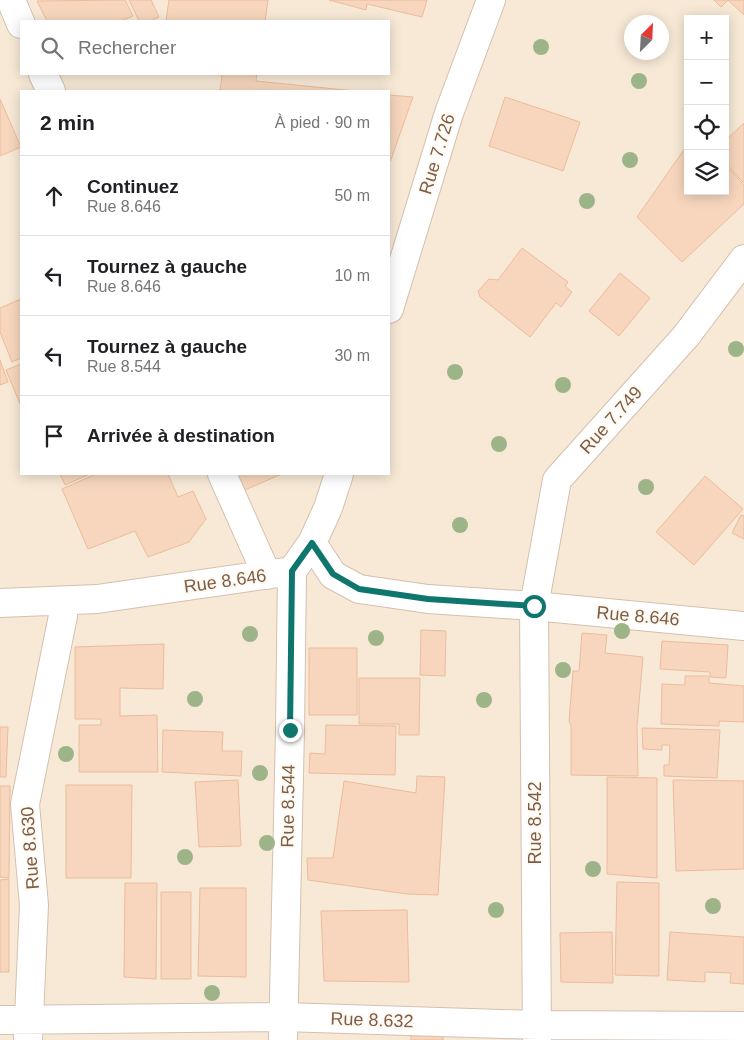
<!DOCTYPE html>
<html lang="fr">
<meta charset="utf-8">
<style>
body{margin:0;font-family:Helvetica,sans-serif;background:#f2f2f2;color:#202124}
.controls{position:absolute;right:15px;top:15px;display:grid;overflow:hidden;border-radius:0px;box-shadow:0 2px 12px #0003}
.controls button{width:45px;height:45px;display:grid;place-items:center;padding:0;border:0;border-bottom:1px solid #e0e0e0;background:#fff;color:#202124;font:25px sans-serif}
.compass{position:absolute;left:624px;top:15px;width:45px;height:45px;border-radius:50%;background:#fff;box-shadow:0 2px 12px #0003;rotate:24deg}
.stop{position:absolute;width:15px;height:15px;margin:-11px;border:4px solid #0f766e;border-radius:50%;background:#fff}
.stop.end{background:#0f766e;border-color:#fff;box-shadow:0 1px 5px #0008}
.list{margin:0;padding:0;list-style:none}
h2{display:flex;justify-content:space-between;align-items:center;height:65px;margin:0;padding:0 20px;font-size:21px}
h2 small{font-size:16px;font-weight:400;color:#757577}
.list li{display:grid;grid-template-columns:32px 1fr auto;gap:15px;align-items:center;box-sizing:border-box;height:80px;padding:0 20px;border-top:1px solid #e0e0e0}
.list b{display:block;font-size:19px;white-space:nowrap}
.list p{margin:0;font-size:16px;white-space:nowrap;color:#757577}
.list em{font-size:16px;font-style:normal;color:#757577}
.icon{flex:none;width:28px;height:28px;fill:none;stroke:currentColor;stroke-width:2;stroke-linecap:round;stroke-linejoin:round}
.map{position:relative;flex:none;width:744px;height:1040px;overflow:hidden}
.search{position:absolute;background:#fff;box-shadow:0 2px 12px #0003;left:20px;top:20px;width:370px;height:55px;display:flex;align-items:center;gap:12px;box-sizing:border-box;padding:0 18px;border-radius:0px;color:#757577;font-size:19px}
.panel{position:absolute;background:#fff;box-shadow:0 2px 12px #0003;left:20px;top:90px;width:370px;height:385px;border-radius:0px}
.map>svg:first-child{display:block}
</style>
<div class="map">
<svg width="744" height="1040" viewBox="0 0 744 1040">
<rect width="100%" height="100%" fill="#fff7e8"/>
<!-- residential -->
<path fill="#f7e9d6" fill-rule="evenodd" d="M 0,0 L 744,0 L 744,1040 L 0,1040 ZM 688,19 L 725,19 L 725,191 L 688,191 ZM 21,21 L 389,21 L 389,74 L 21,74 ZM 632,22 L 662,22 L 662,52 L 632,52 ZM 21,91 L 389,91 L 389,474 L 21,474 Z"/>
<!-- building -->
<path fill="#f7d6bd" stroke="#ecbc9b" d="M 125,0 L 133,16 L 120,21 L 47,21 L 37,1 Z
M 129,0 L 151,0 L 159,17 L 150,21 L 139,21 Z
M 169,0 L 268,0 L 265,21 L 166,21 Z
M 329,0 L 427,0 L 422,17 L 367,4 L 366,10 Z
M 714,0 L 744,0 L 744,15 L 728,0 L 721,7 Z
M 208,74 L 257,74 L 256,81 L 355,91 L 220,91 L 222,75 Z
M 389,95 L 413,97 L 390,162 L 389,162 Z
M 505,97 L 580,122 L 563,171 L 489,146 Z
M 0,99 L 21,147 L 0,156 Z
M 744,123 L 744,183 L 725,163 L 725,141 Z
M 688,144 L 688,191 L 725,191 L 725,165 L 744,185 L 744,204 L 682,262 L 637,217 Z
M 522,248 L 568,282 L 565,286 L 572,292 L 561,307 L 556,303 L 530,337 L 480,297 L 478,291 L 489,279 L 498,280 Z
M 620,273 L 650,298 L 619,336 L 589,311 Z
M 21,299 L 21,358 L 12,362 L 0,332 L 0,308 Z
M 0,360 L 8,382 L 0,385 Z
M 21,364 L 21,406 L 6,370 Z
M 60,474 L 90,474 L 65,485 Z
M 96,474 L 168,474 L 178,497 L 193,491 L 206,519 L 189,542 L 148,557 L 135,531 L 88,549 L 62,489 Z
M 232,474 L 282,474 L 240,492 Z
M 705,476 L 743,509 L 694,565 L 656,532 Z
M 741,515 L 744,516 L 744,539 L 732,533 Z
M 421,630 L 446,631 L 445,676 L 420,675 Z
M 582,633 L 607,635 L 605,653 L 643,657 L 637,726 L 638,776 L 571,775 L 571,725 L 569,722 L 573,671 L 579,671 Z
M 662,641 L 728,645 L 726,678 L 710,677 L 710,672 L 660,669 Z
M 164,644 L 163,689 L 120,688 L 120,716 L 157,715 L 158,772 L 79,772 L 79,725 L 101,725 L 101,719 L 75,719 L 75,647 Z
M 309,648 L 357,648 L 357,715 L 309,715 Z
M 685,676 L 709,676 L 709,683 L 744,686 L 744,722 L 719,721 L 719,726 L 661,724 L 662,684 L 685,685 Z
M 359,678 L 420,678 L 419,735 L 399,735 L 399,724 L 359,724 Z
M 326,725 L 396,726 L 395,775 L 309,773 L 310,753 L 325,754 Z
M 0,727 L 8,727 L 6,777 L 0,777 Z
M 642,728 L 720,730 L 717,778 L 664,776 L 664,765 L 669,765 L 670,745 L 662,745 L 662,750 L 643,749 Z
M 163,730 L 223,732 L 222,751 L 242,751 L 241,776 L 162,772 Z
M 417,776 L 445,777 L 438,895 L 407,894 L 308,880 L 307,858 L 333,858 L 344,781 L 416,793 Z
M 607,777 L 657,778 L 657,878 L 607,874 Z
M 238,780 L 241,846 L 199,847 L 195,782 Z
M 673,780 L 744,781 L 744,869 L 676,871 Z
M 66,785 L 132,785 L 131,878 L 66,878 Z
M 0,786 L 10,786 L 9,878 L 0,877 Z
M 9,879 L 9,972 L 0,972 L 0,880 Z
M 617,882 L 659,883 L 659,976 L 615,975 Z
M 125,883 L 157,883 L 156,979 L 124,977 Z
M 200,888 L 246,888 L 246,977 L 198,976 Z
M 161,892 L 191,892 L 191,979 L 161,979 Z
M 407,910 L 409,982 L 324,981 L 321,911 Z
M 612,932 L 613,983 L 561,982 L 560,933 Z
M 670,932 L 744,937 L 744,984 L 730,983 L 731,973 L 705,972 L 705,982 L 667,980 Z
M 411,1035 L 443,1036 L 443,1040 L 411,1040 Z"/>
<g fill="none" stroke-linecap="round" stroke-linejoin="round">
<defs>
<path id="street" d="M 11,0 L 21,24
M 43,74 L 51,91
M 389,309 L 449,113 L 491,0
M 222,474 L 267,575
M 312,543 L 328,508 L 339,474
M 0,603 L 97,599 L 292,571 L 312,543 L 333,575 L 359,589 L 428,599 L 534,606 L 744,626
M 0,1020 L 283,1017 L 537,1025 L 744,1026
M 28,1040 L 34,905 L 25,804 L 63,616 L 61,601
M 283,1040 L 290,730 L 292,571
M 537,1040 L 534,606 L 557,480 L 686,336 L 744,259"/>
</defs>
<!-- street casing -->
<use href="#street" stroke="#d5c0af" stroke-width="30"/>
<!-- street -->
<use href="#street" stroke="#fff" stroke-width="28"/>
</g>
<!-- trees -->
<g fill="#9db489">
<circle cx="541" cy="47" r="8"/>
<circle cx="639" cy="81" r="8"/>
<circle cx="630" cy="160" r="8"/>
<circle cx="587" cy="201" r="8"/>
<circle cx="736" cy="349" r="8"/>
<circle cx="455" cy="372" r="8"/>
<circle cx="563" cy="385" r="8"/>
<circle cx="499" cy="444" r="8"/>
<circle cx="646" cy="487" r="8"/>
<circle cx="460" cy="525" r="8"/>
<circle cx="622" cy="631" r="8"/>
<circle cx="250" cy="634" r="8"/>
<circle cx="376" cy="638" r="8"/>
<circle cx="563" cy="670" r="8"/>
<circle cx="195" cy="699" r="8"/>
<circle cx="484" cy="700" r="8"/>
<circle cx="66" cy="754" r="8"/>
<circle cx="260" cy="773" r="8"/>
<circle cx="267" cy="843" r="8"/>
<circle cx="185" cy="857" r="8"/>
<circle cx="593" cy="869" r="8"/>
<circle cx="713" cy="906" r="8"/>
<circle cx="496" cy="910" r="8"/>
<circle cx="212" cy="993" r="8"/>
</g>
<g fill="none" stroke-linecap="round" stroke-linejoin="round">
<!-- route -->
<path stroke="#0f766e" stroke-width="6" d="M 290,730 L 292,571 L 312,543 L 333,574 L 359,589 L 428,599 L 534,606"/>
</g>
<g text-anchor="middle" stroke-width="4" stroke-linejoin="round" paint-order="stroke">
<!-- street labels -->
<g font-size="18" fill="#7d5c48" stroke="#fffaf1">
<text transform="translate(437 154) rotate(-73)" y="6">Rue 7.726</text>
<text transform="translate(611 420) rotate(-48)" y="6">Rue 7.749</text>
<text transform="translate(225 581) rotate(-8)" y="6">Rue 8.646</text>
<text transform="translate(638 616) rotate(5)" y="6">Rue 8.646</text>
<text transform="translate(288 806) rotate(-89)" y="6">Rue 8.544</text>
<text transform="translate(535 823) rotate(-90)" y="6">Rue 8.542</text>
<text transform="translate(30 848) rotate(-94)" y="6">Rue 8.630</text>
<text transform="translate(372 1020) rotate(2)" y="6">Rue 8.632</text>
</g>
</g>
</svg>
<div class="controls">
<button>+</button>
<button>−</button>
<button><svg class="icon" aria-label="locate" viewBox="0 0 24 24"><circle cx="12" cy="12" r="6"/><path d="M12 2v4M12 18v4M2 12h4M18 12h4"/></svg></button>
<button><svg class="icon" aria-label="layers" viewBox="0 0 24 24"><path d="M12 4l9 5-9 5-9-5zM3 14l9 5 9-5"/></svg></button>
</div>
<svg class="compass" viewBox="-18 -18 36 36"><path d="M0-13l5 13h-10z" fill="#e53935"/><path d="M0 13l5-13h-10z" fill="#757577"/></svg>
<div class="stop" style="left:534px;top:606px"></div>
<div class="stop end" style="left:290px;top:730px"></div>
<div class="search"><svg class="icon" aria-label="search" viewBox="0 0 24 24"><circle cx="10" cy="10" r="6"/><path d="M15 15l6 6"/></svg>Rechercher</div>
<section class="panel">
<h2>2 min<small>À pied · 90 m</small></h2>
<ul class="list">
<li><svg class="icon" aria-label="ahead" viewBox="0 0 24 24"><path d="M12 20V5M6 11l6-6 6 6"/></svg><div><b>Continuez</b><p>Rue 8.646</p></div><em>50 m</em></li>
<li><svg class="icon" aria-label="left" viewBox="0 0 24 24"><path d="M17 20v-9H6M10 6l-5 5 5 5"/></svg><div><b>Tournez à gauche</b><p>Rue 8.646</p></div><em>10 m</em></li>
<li><svg class="icon" aria-label="left" viewBox="0 0 24 24"><path d="M17 20v-9H6M10 6l-5 5 5 5"/></svg><div><b>Tournez à gauche</b><p>Rue 8.544</p></div><em>30 m</em></li>
<li><svg class="icon" aria-label="arrive" viewBox="0 0 24 24"><path d="M6 21V4h12l-3 4 3 4H6"/></svg><div><b>Arrivée à destination</b></div></li>
</ul>
</section>
</div>
